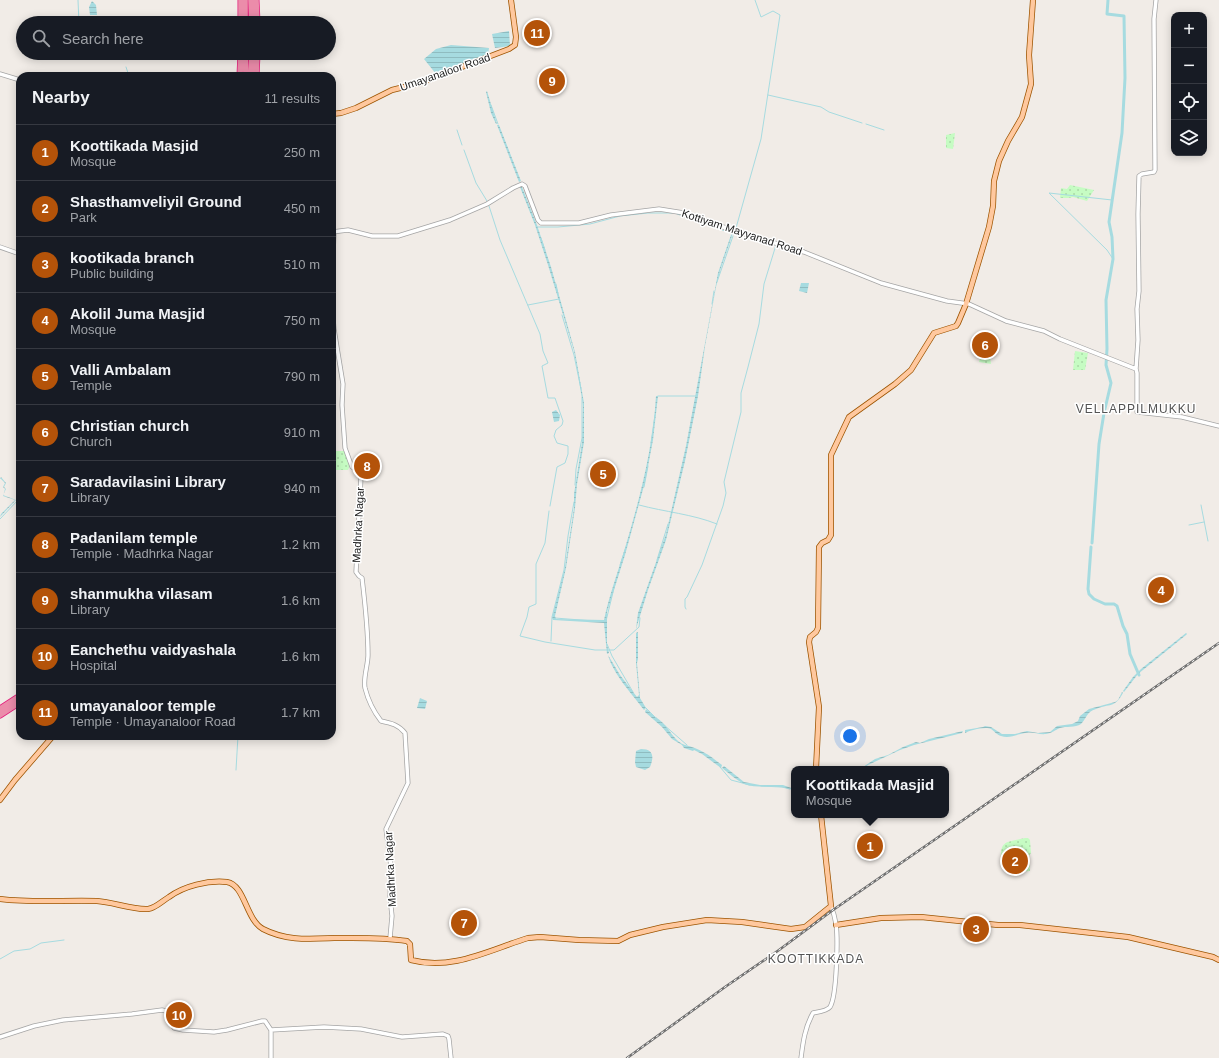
<!DOCTYPE html>
<meta charset="utf-8">
<style>
body{margin:0;font-family:Arial,sans-serif;background:#20242c;color:#f1f3f6}
.controls{position:absolute;right:12px;top:12px;display:grid;overflow:hidden;border-radius:8px;box-shadow:0 2px 10px #0003}
.controls button{width:36px;height:36px;display:grid;place-items:center;padding:0;border:0;border-bottom:1px solid #363941;background:#171b24;color:#f1f3f6;font:20px sans-serif}
.you{position:absolute;left:850px;top:736px;width:14px;height:14px;margin:-10px;border:3px solid #fff;border-radius:50%;background:#1a73e8;box-shadow:0 0 0 6px #1a73e833}
.badge{display:grid;place-items:center;width:26px;height:26px;border-radius:50%;background:#b45309;color:#fff;font-size:13px;font-weight:700}
.pin{position:absolute;translate:-50% -50%;border:2px solid #fff;box-shadow:0 1px 4px #0006}
.popup{position:absolute;left:791px;top:766px;width:158px;height:52px;box-sizing:border-box;display:grid;place-content:center;border-radius:8px;background:#171b24;filter:drop-shadow(0 1px 3px #0005);font-size:13px;white-space:nowrap;color:#9ea1a6}
.popup b{font-size:15px;color:#f1f3f6}
.popup::after{content:'';position:absolute;left:50%;top:100%;margin-left:-8px;border:8px solid transparent;border-top-color:#171b24}
.list{margin:0;padding:0;list-style:none}
h2{display:flex;justify-content:space-between;align-items:center;height:52px;margin:0;padding:0 16px;font-size:17px}
h2 small{font-size:13px;font-weight:400;color:#9ea1a6}
.list li{display:grid;grid-template-columns:26px 1fr auto;gap:12px;align-items:center;box-sizing:border-box;height:56px;padding:0 16px;border-top:1px solid #363941}
.list b{display:block;font-size:15px;white-space:nowrap}
.list p{margin:0;font-size:13px;white-space:nowrap;color:#9ea1a6}
.list em{font-size:13px;font-style:normal;color:#9ea1a6}
.icon{flex:none;width:22px;height:22px;fill:none;stroke:currentColor;stroke-width:2;stroke-linecap:round;stroke-linejoin:round}
.map{position:relative;flex:none;width:1219px;height:1058px;overflow:hidden}
.search{position:absolute;background:#171b24;box-shadow:0 2px 10px #0003;left:16px;top:16px;width:320px;height:44px;display:flex;align-items:center;gap:10px;box-sizing:border-box;padding:0 14px;border-radius:22px;color:#9ea1a6;font-size:15px}
.panel{position:absolute;background:#171b24;box-shadow:0 2px 10px #0003;left:16px;top:72px;width:320px;height:668px;border-radius:12px}
.map>svg:first-child{display:block}
</style>
<div class="map">
<svg width="1219" height="1058" viewBox="0 0 1219 1058">
<defs>
<pattern id="park-dots" width="8" height="8" patternUnits="userSpaceOnUse"><rect width="8" height="8" fill="#c6fcc3"/><path d="M2 2h.1M6 6h.1" fill="none" stroke="#aad8a7" stroke-width="1.8" stroke-linecap="round"/></pattern>
<pattern id="water-rules" width="6" height="5" patternUnits="userSpaceOnUse"><rect width="6" height="5" fill="#a6dbe0"/><path d="M0 2.5h6" fill="none" stroke="#8fbcc0"/></pattern>
</defs>
<rect width="100%" height="100%" fill="#f1ece7"/>
<!-- park -->
<path fill="url(#park-dots)" d="M 955,133 L 953,149 L 946,148 L 946,135 Z
M 1070,185 L 1094,190 L 1087,201 L 1073,197 L 1069,198 L 1060,198 L 1061,188 L 1067,189 Z
M 1075,351 L 1088,353 L 1085,370 L 1073,370 Z
M 981,355 L 990,357 L 991,364 L 979,362 Z
M 332,451 L 346,451 L 350,465 L 348,470 L 334,470 L 332,468 Z
M 1025,838 L 1028,838 L 1030,840 L 1031,853 L 1029,856 L 1030,871 L 1018,872 L 1011,875 L 1010,868 L 1001,865 C 1000,840 1003,843 1025,838 Z"/>
<!-- water -->
<path fill="url(#water-rules)" d="M 92,1 L 96,5 L 97,15 L 90,15 L 89,7 Z
M 509,31 L 510,46 L 495,48 L 492,34 Z
M 451,45 L 489,48 L 488,55 L 436,74 L 424,59 L 436,49 Z
M 487,91 L 497,124 L 496,124 L 491,113 L 486,92 Z
M 497,125 L 499,125 L 521,181 L 519,182 Z
M 520,187 L 522,187 L 537,225 L 551,267 L 575,352 L 584,403 L 584,442 L 577,484 L 575,508 L 566,568 L 555,616 L 556,619 L 604,620 C 609,596 618,572 625,548 C 640,498 653,448 656,396 L 658,396 L 653,440 L 645,482 L 625,555 L 607,612 L 607,644 L 609,653 L 607,654 L 604,623 L 553,620 L 552,618 L 565,567 L 574,508 L 574,494 L 582,443 L 583,405 L 574,351 L 548,265 L 535,225 Z
M 732,232 L 733,233 L 720,271 L 716,287 L 705,346 L 698,396 L 685,461 L 666,540 L 648,590 L 636,629 L 638,613 L 666,534 L 686,446 L 718,273 Z
M 801,283 L 809,283 L 807,293 L 799,291 Z
M 556,410 L 560,415 L 559,421 L 554,422 L 552,412 Z
M 1,477 L 6,483 L 4,487 L 6,489 L 3,495 L 16,500 L 0,517 L 1,514 L 15,500 L 3,496 L 5,489 L 3,487 L 5,483 L 1,479 L 0,479 Z
M 638,632 L 638,659 L 637,663 L 640,698 L 646,708 L 644,710 C 632,694 613,674 608,655 L 620,675 L 637,697 L 639,695 L 636,663 L 636,633 Z
M 1186,633 L 1187,634 L 1186,635 L 1138,674 L 1124,692 L 1123,691 L 1133,677 L 1141,669 Z
M 1122,692 L 1123,693 C 1114,709 1110,703 1096,709 C 1086,712 1087,718 1081,724 C 1075,728 1066,726 1060,728 C 1055,730 1052,733 1046,734 C 1039,735 1031,731 1025,733 C 1017,734 1010,739 1001,736 C 997,735 994,731 991,729 C 986,726 970,730 965,733 L 965,730 L 983,727 L 985,726 L 991,727 L 1002,734 L 1015,734 L 1027,731 L 1038,733 L 1050,732 L 1057,726 L 1072,724 L 1078,721 L 1080,716 L 1089,709 L 1115,702 L 1118,700 Z
M 420,698 L 427,701 L 425,709 L 417,708 Z
M 646,709 C 652,715 658,718 663,723 C 670,730 675,742 685,745 C 701,749 709,755 722,765 L 721,768 L 702,754 L 694,750 L 693,751 L 684,748 L 682,745 L 672,739 L 662,727 L 645,712 Z
M 963,731 L 962,733 L 914,745 L 900,750 L 868,765 L 863,769 L 860,769 L 875,759 L 888,755 L 903,747 L 916,742 L 920,743 L 929,739 Z
M 641,749 C 654,749 654,757 650,767 L 645,770 L 636,767 L 635,762 L 636,751 Z
M 724,766 L 744,782 L 760,785 L 783,785 L 794,789 L 794,790 C 789,789 784,787 779,787 C 767,786 755,788 744,784 C 738,781 727,772 722,768 Z"/>
<g fill="none" stroke-linecap="round" stroke-linejoin="round">
<!-- stream -->
<path stroke="#a6dbe0" stroke-width="1" d="M 78,0 L 79,23
M 126,67 L 129,76
M 768,95 L 821,107 L 829,112 L 862,123
M 491,105 L 498,124
M 866,124 L 884,130
M 457,130 L 462,145
M 464,150 L 476,183 L 487,201
M 1112,200 L 1049,193 L 1107,250 L 1113,259
M 489,206 L 500,240 L 540,334 L 543,351 L 548,363 L 542,366 L 548,398 L 555,398 L 563,421 L 562,425 L 556,430 L 554,436 L 557,443 L 568,446 L 568,454 L 565,463 L 557,467 L 550,506
M 677,214 L 734,234 L 742,235
M 537,227 L 558,227 L 590,224 L 620,216 L 648,213 L 672,213
M 736,228 L 761,139 L 780,15 L 773,11 L 761,17 L 755,0
M 541,238 L 545,250
M 717,282 L 733,236
M 556,284 L 558,294
M 712,304 L 714,291
M 528,305 L 559,299
M 562,315 L 574,355 L 581,389
M 658,396 L 696,396
M 651,443 L 655,415
M 575,485 L 576,469 L 582,438 L 582,398
M 644,487 L 648,466
M 639,505 C 665,512 692,514 717,524
M 1201,505 L 1208,541
M 549,511 L 545,543 L 536,564 L 536,604 L 529,607 L 527,617 L 520,636 L 545,642 L 595,650 L 614,650 L 639,627 L 640,618
M 0,519 L 19,499
M 1189,525 L 1204,522
M 657,560 L 668,524
M 620,565 L 626,547
M 686,609 L 685,607 L 685,599 L 687,597 L 702,565 L 723,506 L 726,493 L 724,482 L 741,412 L 741,393 L 748,367 L 759,324 L 764,284 L 776,245 L 770,243
M 555,618 L 593,621
M 606,621 L 615,584
M 551,641 L 552,617 L 564,570 L 568,536 L 574,502
M 607,644 L 612,656 L 633,692
M 644,706 L 660,722
M 664,725 L 687,745
M 720,767 L 731,780 L 750,785
M 236,770 L 238,736
M 761,786 L 782,787 L 790,789
M 0,959 L 14,951 L 30,949 L 41,943 L 64,940"/>
<!-- canal -->
<path stroke="#a6dbe0" stroke-width="3" d="M 1092,543 L 1099,444 L 1104,413 L 1111,383 L 1106,365 L 1107,349 L 1106,300 L 1113,259 L 1112,237 L 1109,222 L 1122,133 L 1125,78 L 1124,16 L 1107,14 L 1108,0
M 1091,547 L 1088,589 L 1089,594 L 1094,599 L 1105,604 L 1114,604 L 1117,606 L 1123,626 L 1127,634 L 1130,654 L 1139,675"/>
<defs>
<path id="minor" d="M 0,74 L 20,80
M 332,232 L 348,230 L 372,236 L 398,236 L 450,220 L 487,204 L 513,188 L 522,184 L 525,186 L 538,220 L 541,223 L 579,223 L 611,215 L 659,209 L 684,213 L 720,226 L 804,252 L 881,283 L 947,301 L 969,304 L 1006,321 L 1044,331 L 1060,339 L 1136,369 L 1137,373 L 1137,412 L 1182,417 L 1219,426
M 0,247 L 20,254
M 332,283 L 334,232
M 332,306 L 334,329 L 343,384 L 342,405 L 345,448 L 352,467 L 360,472 L 361,477 L 356,572 L 359,576 L 362,578 C 365,603 368,629 368,655 C 368,665 363,678 365,688 C 368,700 374,712 381,721 C 391,723 399,725 405,733 L 408,783 L 386,829 L 391,867 L 390,897 L 392,916 L 390,938
M 1136,369 L 1138,340 L 1137,309 L 1139,291 L 1138,214 L 1139,176 L 1142,174 L 1154,172 L 1155,170 L 1154,19 L 1156,0
M 271,1030 L 271,1058
M 0,1037 L 34,1026 L 63,1020 L 132,1014 L 162,1010 L 170,1012 L 174,1028 L 183,1030 L 214,1032 L 227,1030 L 262,1021 L 265,1021 L 271,1030 L 324,1027 L 361,1029 L 402,1037 L 443,1034 L 448,1036 L 449,1039 L 451,1058
M 801,1058 C 803,1042 805,1027 813,1013 C 818,1012 827,1011 830,1007 C 837,996 838,938 836,924 C 835,918 833,911 831,906"/>
<path id="major" d="M 332,114 L 341,113 L 356,108 L 392,90 L 420,83 L 509,49 L 515,45 L 516,37 L 511,0
M 816,769 L 819,707 L 809,642 L 810,637 L 816,632 L 818,628 L 819,547 L 822,543 L 828,540 L 831,535 L 831,455 L 849,417 L 895,384 L 911,370 L 934,333 L 956,326 L 958,323 L 966,304 L 989,227 L 993,206 L 994,181 L 999,161 L 1008,141 L 1022,117 L 1031,84 L 1029,55 L 1033,0
M 0,800 L 15,780 L 53,736
M 0,899 C 32,903 65,900 97,901 C 113,902 133,910 148,909 C 156,908 162,901 169,897 C 184,886 208,880 227,882 C 245,885 246,920 263,929 C 286,941 309,939 334,938 C 358,938 382,937 407,941 L 410,944 L 411,960 C 452,971 489,950 528,938 L 540,937 L 579,940 L 618,941 L 630,935 L 663,927 L 707,920 L 742,922 L 791,929 L 805,927 L 831,906 L 821,815
M 836,925 L 881,918 L 921,917 L 998,925 L 1020,925 L 1128,937 L 1213,957 L 1219,960"/>
<path id="highway" d="M 241,0 L 241,23
M 245,0 L 245,23
M 251,0 L 252,23
M 256,0 L 257,23
M 245,53 L 246,76
M 240,76 L 241,53
M 251,76 L 252,53
M 256,76 L 257,53
M 0,709 L 20,696
M 0,715 L 20,702"/>
</defs>
<!-- minor casing -->
<use href="#minor" stroke="#a5a5a5" stroke-width="5"/>
<!-- major casing -->
<use href="#major" stroke="#9d5400" stroke-width="6"/>
<!-- highway casing -->
<use href="#highway" stroke="#e3207d" stroke-width="7"/>
<!-- minor -->
<use href="#minor" stroke="#fff" stroke-width="3.5"/>
<!-- major -->
<use href="#major" stroke="#ffc89e" stroke-width="4.5"/>
<!-- highway -->
<use href="#highway" stroke="#eb8caa" stroke-width="5.5"/>
<defs>
<path id="rail" d="M 627,1058 L 725,987 L 779,950 L 833,910 L 1219,643"/>
</defs>
<!-- rail casing -->
<use href="#rail" stroke="#6f6f6f" stroke-width="2.5"/>
<!-- rail -->
<use href="#rail" stroke="#fff" stroke-width="1" stroke-dasharray="3" stroke-linecap="butt"/>
</g>
<g text-anchor="middle" stroke-width="3" stroke-linejoin="round" paint-order="stroke">
<!-- street labels -->
<g font-size="11" fill="#212121" stroke="#fff">
<text transform="translate(445 72) rotate(-19)" y="4">Umayanaloor Road</text>
<text transform="translate(742 232) rotate(18)" y="4">Kottiyam Mayyanad Road</text>
<text transform="translate(358 525) rotate(-87)" y="4">Madhrka Nagar</text>
<text transform="translate(390 869) rotate(-93)" y="4">Madhrka Nagar</text>
</g>
<!-- neighbourhood labels -->
<g font-size="12" letter-spacing="1" fill="#545454" stroke="#fff">
<text x="1136" y="413">VELLAPPILMUKKU</text>
<text x="816" y="963">KOOTTIKKADA</text>
</g>
</g>
</svg>
<div class="controls">
<button>+</button>
<button>−</button>
<button><svg class="icon" aria-label="locate" viewBox="0 0 24 24"><circle cx="12" cy="12" r="6"/><path d="M12 2v4M12 18v4M2 12h4M18 12h4"/></svg></button>
<button><svg class="icon" aria-label="layers" viewBox="0 0 24 24"><path d="M12 4l9 5-9 5-9-5zM3 14l9 5 9-5"/></svg></button>
</div>
<div class="you"></div>
<div class="pin badge" style="left:870px;top:846px">1</div>
<div class="popup"><b>Koottikada Masjid</b>Mosque</div>
<div class="pin badge" style="left:1015px;top:861px">2</div>
<div class="pin badge" style="left:976px;top:929px">3</div>
<div class="pin badge" style="left:1161px;top:590px">4</div>
<div class="pin badge" style="left:603px;top:474px">5</div>
<div class="pin badge" style="left:985px;top:345px">6</div>
<div class="pin badge" style="left:464px;top:923px">7</div>
<div class="pin badge" style="left:367px;top:466px">8</div>
<div class="pin badge" style="left:552px;top:81px">9</div>
<div class="pin badge" style="left:179px;top:1015px">10</div>
<div class="pin badge" style="left:537px;top:33px">11</div>
<div class="search"><svg class="icon" aria-label="search" viewBox="0 0 24 24"><circle cx="10" cy="10" r="6"/><path d="M15 15l6 6"/></svg>Search here</div>
<section class="panel">
<h2>Nearby<small>11 results</small></h2>
<ul class="list">
<li><span class="badge">1</span><div><b>Koottikada Masjid</b><p>Mosque</p></div><em>250 m</em></li>
<li><span class="badge">2</span><div><b>Shasthamveliyil Ground</b><p>Park</p></div><em>450 m</em></li>
<li><span class="badge">3</span><div><b>kootikada branch</b><p>Public building</p></div><em>510 m</em></li>
<li><span class="badge">4</span><div><b>Akolil Juma Masjid</b><p>Mosque</p></div><em>750 m</em></li>
<li><span class="badge">5</span><div><b>Valli Ambalam</b><p>Temple</p></div><em>790 m</em></li>
<li><span class="badge">6</span><div><b>Christian church</b><p>Church</p></div><em>910 m</em></li>
<li><span class="badge">7</span><div><b>Saradavilasini Library</b><p>Library</p></div><em>940 m</em></li>
<li><span class="badge">8</span><div><b>Padanilam temple</b><p>Temple · Madhrka Nagar</p></div><em>1.2 km</em></li>
<li><span class="badge">9</span><div><b>shanmukha vilasam</b><p>Library</p></div><em>1.6 km</em></li>
<li><span class="badge">10</span><div><b>Eanchethu vaidyashala</b><p>Hospital</p></div><em>1.6 km</em></li>
<li><span class="badge">11</span><div><b>umayanaloor temple</b><p>Temple · Umayanaloor Road</p></div><em>1.7 km</em></li>
</ul>
</section>
</div>
